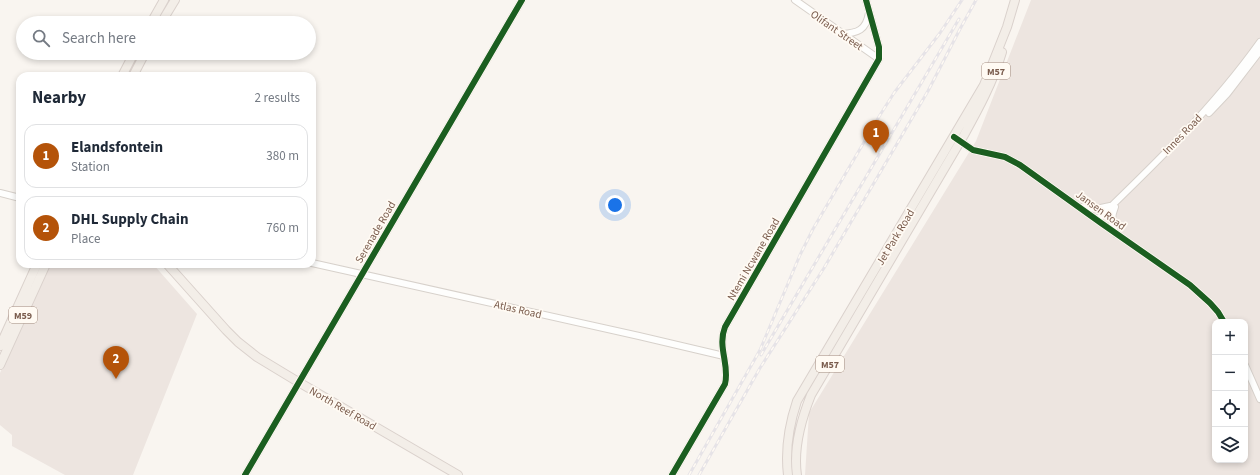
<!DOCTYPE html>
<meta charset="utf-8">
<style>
body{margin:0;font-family:"Source Sans 3",sans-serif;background:#f2f2f3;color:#1f2937}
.controls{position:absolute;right:12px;bottom:12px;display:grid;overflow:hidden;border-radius:8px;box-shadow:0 2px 6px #0003}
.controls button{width:36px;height:36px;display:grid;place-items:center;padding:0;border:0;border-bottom:1px solid #e0e1e3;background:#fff;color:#1f2937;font:20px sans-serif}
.you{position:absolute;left:615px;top:205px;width:14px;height:14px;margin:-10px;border:3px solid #fff;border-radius:50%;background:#1a73e8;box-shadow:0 0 0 6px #1a73e833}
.badge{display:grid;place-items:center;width:26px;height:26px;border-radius:50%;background:#b45309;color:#fff;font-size:13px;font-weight:700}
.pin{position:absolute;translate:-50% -33px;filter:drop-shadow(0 1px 2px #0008)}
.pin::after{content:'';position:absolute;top:21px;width:14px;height:12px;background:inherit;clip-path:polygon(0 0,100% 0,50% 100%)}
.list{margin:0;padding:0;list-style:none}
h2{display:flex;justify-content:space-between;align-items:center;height:52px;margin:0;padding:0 16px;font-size:17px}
h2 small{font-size:13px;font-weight:400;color:#747a83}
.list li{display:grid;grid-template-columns:26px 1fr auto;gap:12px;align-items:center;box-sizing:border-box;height:64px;margin:0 8px 8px;padding:0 8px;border:1px solid #e0e1e3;border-radius:12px}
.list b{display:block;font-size:15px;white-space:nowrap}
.list p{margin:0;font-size:13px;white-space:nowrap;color:#747a83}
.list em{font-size:13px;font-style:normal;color:#747a83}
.icon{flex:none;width:22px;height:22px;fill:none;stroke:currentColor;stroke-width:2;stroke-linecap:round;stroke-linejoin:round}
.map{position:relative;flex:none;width:1260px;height:475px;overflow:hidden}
.search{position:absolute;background:#fff;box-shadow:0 2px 6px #0003;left:16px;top:16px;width:300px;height:44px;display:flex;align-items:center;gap:10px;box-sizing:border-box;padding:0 14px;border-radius:22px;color:#747a83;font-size:15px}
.panel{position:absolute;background:#fff;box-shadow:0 2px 6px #0003;left:16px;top:72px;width:300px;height:196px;border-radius:12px}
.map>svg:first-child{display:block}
</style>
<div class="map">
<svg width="1260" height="475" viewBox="0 0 1260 475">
<rect width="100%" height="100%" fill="#f9f5f0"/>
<!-- industrial -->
<path fill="#ede5e0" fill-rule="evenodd" d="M 1031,0 L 1260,0 L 1260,475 L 805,475 L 809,413 L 976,141 ZM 1215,322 L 1245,322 L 1245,460 L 1215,460 Z
M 48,264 L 153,264 L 197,314 L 133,475 L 65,475 L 12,446 L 12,435 L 0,425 L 0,373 Z"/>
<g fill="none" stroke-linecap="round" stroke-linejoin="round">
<defs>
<path id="minor" d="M 795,0 L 879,59
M 842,34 C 858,33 866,30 869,13
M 1209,113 L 1227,94 L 1260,51
M 954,137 L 973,150 L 1005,157 L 1020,165 L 1101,223 L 1190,285 L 1210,303 L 1218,312 L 1224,322
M 0,193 L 20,198
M 1081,207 L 1096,209 L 1110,206
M 1115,207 C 1111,217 1111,223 1116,234
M 1097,220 C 1155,164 1213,108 1260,42
M 312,263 L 639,336 L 724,356
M 1245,365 L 1260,399
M 245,475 L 522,0
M 672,475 L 725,384 C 730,365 717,347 725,327 L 879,59 L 879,47 L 866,0"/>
<path id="major" d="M 151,23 L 164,0
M 161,23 L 175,0
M 122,76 L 134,53
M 133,76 L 145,53
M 167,264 L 226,330 L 238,342 L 257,357 L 295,380 L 458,475
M 0,346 L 37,264
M 0,365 L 46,264
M 788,475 C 785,450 789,425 797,401 L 984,85 L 1007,27 L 1015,0
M 797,475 C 793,448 801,420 811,395 L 964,135 C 979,108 993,82 1002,52"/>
</defs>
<!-- minor casing -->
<use href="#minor" stroke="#d7d1cb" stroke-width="8"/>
<!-- major casing -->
<use href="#major" stroke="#dad1cc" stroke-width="10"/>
<!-- minor -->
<use href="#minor" stroke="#fefefd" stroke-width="6"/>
<!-- major -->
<use href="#major" stroke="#f3eee8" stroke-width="8"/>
<defs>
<path id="rail" d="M 761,355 L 959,19
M 689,475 L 760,350 L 800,255 L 813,229 L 880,115 L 894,93 L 940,33 L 962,0
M 699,475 L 760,368 L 824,268 L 928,91 L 960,29 L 976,0"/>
</defs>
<!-- rail casing -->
<use href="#rail" stroke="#e6e3e7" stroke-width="3"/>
<!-- rail -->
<use href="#rail" stroke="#fffaf3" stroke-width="1.5" stroke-dasharray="4.5" stroke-linecap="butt"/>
<defs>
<path id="cycleway" d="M 954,137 L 973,150 L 1005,157 L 1020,165 L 1101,223 L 1190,285 L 1210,303 L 1218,312 L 1224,322
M 245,475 L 522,0
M 672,475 L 725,384 C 730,365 717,347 725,327 L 879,59 L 879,47 L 866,0"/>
</defs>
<!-- cycleway casing -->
<use href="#cycleway" stroke="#fffaf3" stroke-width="8"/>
<!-- cycleway -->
<use href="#cycleway" stroke="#1b5e20" stroke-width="6"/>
</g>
<g text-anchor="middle" stroke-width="3.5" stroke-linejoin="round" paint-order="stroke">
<!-- shield labels -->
<g fill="#fffaf3" stroke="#a28b7f" stroke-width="1">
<rect x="982" y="63" width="28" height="16" rx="3"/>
<rect x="9" y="307" width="28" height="16" rx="3"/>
<rect x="816" y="356" width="28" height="16" rx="3"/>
</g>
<g font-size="10" font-weight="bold" fill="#7a5c4d">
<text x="996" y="75">M57</text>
<text x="23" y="319">M59</text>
<text x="830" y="368">M57</text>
</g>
<!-- street labels -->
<g font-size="11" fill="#7a5c4d" stroke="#fffaf3">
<text transform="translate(837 30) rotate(35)" y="4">Olifant Street</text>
<text transform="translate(1182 134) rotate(-46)" y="4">Innes Road</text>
<text transform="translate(1101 210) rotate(36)" y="4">Jansen Road</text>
<text transform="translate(375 232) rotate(-60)" y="4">Serenade Road</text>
<text transform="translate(895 237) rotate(-59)" y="4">Jet Park Road</text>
<text transform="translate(753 259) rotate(-60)" y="4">Ntemi Ncwane Road</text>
<text transform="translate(518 309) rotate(13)" y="4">Atlas Road</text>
<text transform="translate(343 408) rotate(30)" y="4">North Reef Road</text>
</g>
</g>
</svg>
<div class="controls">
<button>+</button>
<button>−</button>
<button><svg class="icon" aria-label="locate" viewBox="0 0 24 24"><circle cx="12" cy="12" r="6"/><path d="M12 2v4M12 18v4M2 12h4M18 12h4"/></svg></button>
<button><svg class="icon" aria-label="layers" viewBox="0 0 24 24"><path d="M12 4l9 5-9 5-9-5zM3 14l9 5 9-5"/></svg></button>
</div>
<div class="you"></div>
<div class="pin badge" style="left:876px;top:153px">1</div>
<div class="pin badge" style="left:116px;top:379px">2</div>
<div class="search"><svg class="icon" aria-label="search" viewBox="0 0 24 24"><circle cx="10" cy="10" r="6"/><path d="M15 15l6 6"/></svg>Search here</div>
<section class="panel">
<h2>Nearby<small>2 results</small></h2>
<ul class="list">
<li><span class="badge">1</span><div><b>Elandsfontein</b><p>Station</p></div><em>380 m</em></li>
<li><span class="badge">2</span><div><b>DHL Supply Chain</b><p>Place</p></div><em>760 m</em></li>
</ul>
</section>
</div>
